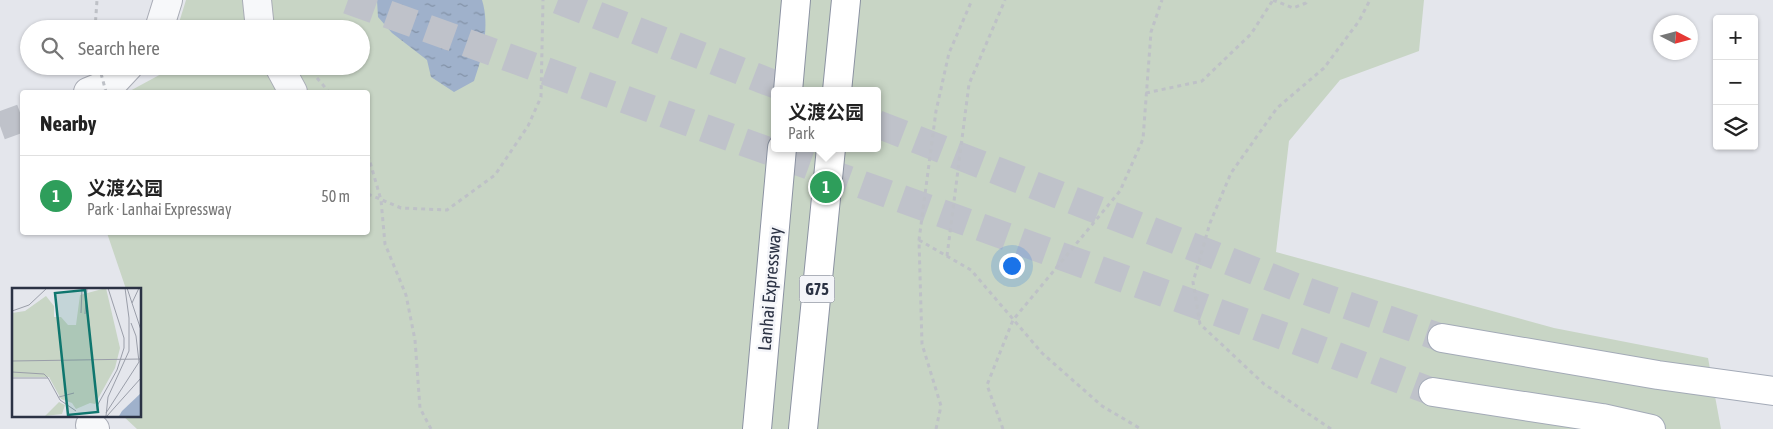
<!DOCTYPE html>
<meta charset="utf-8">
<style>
body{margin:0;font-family:"Asap Condensed","Noto Sans SC",sans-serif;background:#f6f6f6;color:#222}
.controls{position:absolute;right:15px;top:15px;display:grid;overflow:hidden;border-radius:5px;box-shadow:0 1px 4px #0004}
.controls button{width:45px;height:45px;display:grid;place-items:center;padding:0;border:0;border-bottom:1px solid #e0e0e0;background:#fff;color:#222;font:25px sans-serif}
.compass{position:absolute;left:1653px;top:15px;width:45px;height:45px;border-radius:50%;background:#fff;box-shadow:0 1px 4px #0004;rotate:96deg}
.you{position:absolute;left:1011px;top:265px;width:18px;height:18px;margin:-12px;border:4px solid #fff;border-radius:50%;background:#1a73e8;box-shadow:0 0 0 8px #1a73e833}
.badge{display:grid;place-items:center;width:32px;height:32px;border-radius:50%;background:#0b8043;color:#fff;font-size:16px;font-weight:700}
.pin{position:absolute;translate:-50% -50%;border:2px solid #fff;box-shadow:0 1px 5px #0006}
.popup{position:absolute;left:771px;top:87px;width:110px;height:65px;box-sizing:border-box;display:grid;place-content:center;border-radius:5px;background:#fff;filter:drop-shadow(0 1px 4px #0005);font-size:16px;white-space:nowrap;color:#767676}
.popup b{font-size:19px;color:#222}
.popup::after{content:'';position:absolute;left:50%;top:100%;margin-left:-10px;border:10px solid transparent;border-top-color:#fff}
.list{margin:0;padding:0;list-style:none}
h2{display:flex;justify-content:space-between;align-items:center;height:65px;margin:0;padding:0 20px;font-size:21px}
h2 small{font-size:16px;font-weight:400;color:#767676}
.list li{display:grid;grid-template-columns:32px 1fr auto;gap:15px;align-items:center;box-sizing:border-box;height:80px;padding:0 20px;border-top:1px solid #e0e0e0}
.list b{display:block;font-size:19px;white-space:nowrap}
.list p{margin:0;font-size:16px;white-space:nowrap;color:#767676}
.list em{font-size:16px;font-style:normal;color:#767676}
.icon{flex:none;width:28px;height:28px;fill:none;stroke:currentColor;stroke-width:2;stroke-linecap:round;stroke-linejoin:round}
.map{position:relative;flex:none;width:1773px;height:429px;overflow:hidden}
.search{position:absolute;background:#fff;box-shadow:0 1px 4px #0004;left:20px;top:20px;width:350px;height:55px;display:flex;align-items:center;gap:12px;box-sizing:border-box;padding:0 18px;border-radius:28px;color:#767676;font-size:19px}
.panel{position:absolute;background:#fff;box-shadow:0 1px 4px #0004;left:20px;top:90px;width:350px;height:145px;border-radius:5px}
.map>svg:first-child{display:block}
</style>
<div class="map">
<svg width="1773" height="429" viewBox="0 0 1773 429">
<defs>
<pattern id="water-ripples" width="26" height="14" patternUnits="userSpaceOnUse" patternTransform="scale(1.25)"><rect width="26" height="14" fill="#9fb1cb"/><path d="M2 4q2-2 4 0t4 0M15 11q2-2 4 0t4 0" fill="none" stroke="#8291a6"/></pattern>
</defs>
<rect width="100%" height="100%" fill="#e4e6ec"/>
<!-- green -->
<path fill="#c8d5c5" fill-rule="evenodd" d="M 186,0 L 1424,0 L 1419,51 L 1340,80 L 1289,141 L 1276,252 L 1554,328 L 1708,358 L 1721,429 L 137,429 L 122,415 L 140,415 L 140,342 L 142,337 L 140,331 L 140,289 L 126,289 L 107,233 L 368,232 L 368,92 L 128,92 L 163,73 L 166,66 L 361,66 L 361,29 L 177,29 ZM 775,91 L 877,91 L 877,148 L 775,148 Z"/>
<!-- water -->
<path fill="url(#water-ripples)" d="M 377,0 L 482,0 C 490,25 483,56 474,81 L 454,92 L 431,77 L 427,60 L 392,33 L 378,17 Z"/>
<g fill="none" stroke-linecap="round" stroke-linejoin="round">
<!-- minor-tunnel -->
<path stroke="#bfc2ca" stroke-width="28" stroke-dasharray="28 14" stroke-linecap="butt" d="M 0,126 L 22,118"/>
<!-- major-tunnel -->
<path stroke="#bfc2ca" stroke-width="28" stroke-dasharray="28 14" stroke-linecap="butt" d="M 348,0 L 1289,338 L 1433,392
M 558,0 L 792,91
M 877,124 L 1306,291 L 1442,338"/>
<defs>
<path id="minor" d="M 257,0 L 260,29
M 159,29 L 168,0
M 279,66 L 293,92
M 88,92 L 115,81 L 129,66
M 90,425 L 95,429"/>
<path id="major" d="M 1442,338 L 1658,375 L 1773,391
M 1433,392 L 1602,418 L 1651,429"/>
<path id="highway" d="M 788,91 L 796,0
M 837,91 L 846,0
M 757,429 L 782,148
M 803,429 L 831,148"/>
</defs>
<!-- minor casing -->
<use href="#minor" stroke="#a9acb6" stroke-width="30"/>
<!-- major casing -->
<use href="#major" stroke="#a3aab7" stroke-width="30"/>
<!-- highway casing -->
<use href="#highway" stroke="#8b92a2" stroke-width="30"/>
<!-- path -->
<path stroke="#bec1c7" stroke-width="3" stroke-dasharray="4 4" stroke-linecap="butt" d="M 1273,0 L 1293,8 L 1306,3 L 1307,0
M 95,29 L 97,0
M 317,78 L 329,92
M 1146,93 L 1202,81 L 1251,34 L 1273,0
M 368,155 L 381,200 L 385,244 L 406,295 L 415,340 L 420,408 L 431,429
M 368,194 L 401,208 L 447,210 L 495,175 L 528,126 L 541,97 L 543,0
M 919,240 L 971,270 L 1042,353 L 1102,406 L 1141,429
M 947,256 L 969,84 L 1005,0
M 936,429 L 941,406 L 922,344 L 919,240 L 936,111 L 949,53 L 972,0
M 1003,429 L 987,385 L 1013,320 L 1120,191 L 1143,139 L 1151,32 L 1162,0
M 1331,429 L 1264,384 L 1200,324 L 1193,282 L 1210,223 L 1231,173 L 1277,108 L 1324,68 L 1359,21 L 1370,0"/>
<!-- minor -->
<use href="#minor" stroke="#f7f8fa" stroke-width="28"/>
<!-- major -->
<use href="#major" stroke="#fff" stroke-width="28"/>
<!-- highway -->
<use href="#highway" stroke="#fff" stroke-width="28"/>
<!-- path-bridge -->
<path stroke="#bec1c7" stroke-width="3" stroke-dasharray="4 4" stroke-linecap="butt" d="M 99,66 L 106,92"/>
</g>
<g text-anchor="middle" stroke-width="5" stroke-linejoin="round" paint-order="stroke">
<!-- shield labels -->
<rect fill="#f4f5f9" stroke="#676c7a" stroke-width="1" x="799.5" y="275.5" width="35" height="27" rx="4"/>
<g font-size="16" font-weight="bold" fill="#2b3244">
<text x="817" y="295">G75</text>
</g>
<!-- street labels -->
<g font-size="18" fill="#2b3244" stroke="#f4f5f9">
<text transform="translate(770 289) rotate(-85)" y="6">Lanhai Expressway</text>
</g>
</g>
<!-- overview -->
<g transform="translate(12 288)">
<rect width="129" height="129" fill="#e4e6ec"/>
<path d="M 94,0 L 108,60 L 103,80 L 83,116 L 78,115 L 64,121 L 60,115 L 49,111 L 37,89 L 0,89 L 0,25 L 13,23 L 34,8 L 42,18 L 42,29 L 49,29 L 56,37 L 64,37 L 68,7 ZM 47,114 L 53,117 L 50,126 L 33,128 Z" fill="#c8d5c5"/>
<path d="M 129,105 L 129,128 L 107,128 L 110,123 Z" fill="#9fb1cb"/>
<path fill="none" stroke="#9a9ea9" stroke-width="1" d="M 115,0 L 129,42M 120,15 L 127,0M 0,23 L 17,17 L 35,0M 69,25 L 70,0M 73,26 L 75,0M 0,73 L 129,71M 0,84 L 32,86 L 36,90M 0,90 L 36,90 L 48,112 L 64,123M 47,109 L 62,105M 85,118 L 105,82 L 112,60 L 112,50 L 96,0M 94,125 L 127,74 L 124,48 L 119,35M 94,128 L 96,109 L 117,63 L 117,30 L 113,0M 95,128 L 129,90"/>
<path fill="#0f766e" fill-opacity="0.15" stroke="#0f766e" stroke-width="2.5" d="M 73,2 L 86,124 L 56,127 L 43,5 Z"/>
<rect width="129" height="129" fill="none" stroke="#2b3244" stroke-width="2.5"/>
</g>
</svg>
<div class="controls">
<button>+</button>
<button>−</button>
<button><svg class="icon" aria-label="layers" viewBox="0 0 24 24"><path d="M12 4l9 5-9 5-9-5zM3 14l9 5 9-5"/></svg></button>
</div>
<svg class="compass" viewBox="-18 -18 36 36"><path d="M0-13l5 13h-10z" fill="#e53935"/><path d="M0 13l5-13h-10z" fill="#767676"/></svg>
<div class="you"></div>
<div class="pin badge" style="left:826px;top:187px;background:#2e9e5b">1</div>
<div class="popup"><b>义渡公园</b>Park</div>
<div class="search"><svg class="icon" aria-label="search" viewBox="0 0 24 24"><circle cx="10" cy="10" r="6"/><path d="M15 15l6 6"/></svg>Search here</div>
<section class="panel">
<h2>Nearby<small></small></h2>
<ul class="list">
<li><span class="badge" style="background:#2e9e5b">1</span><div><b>义渡公园</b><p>Park · Lanhai Expressway</p></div><em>50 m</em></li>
</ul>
</section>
</div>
